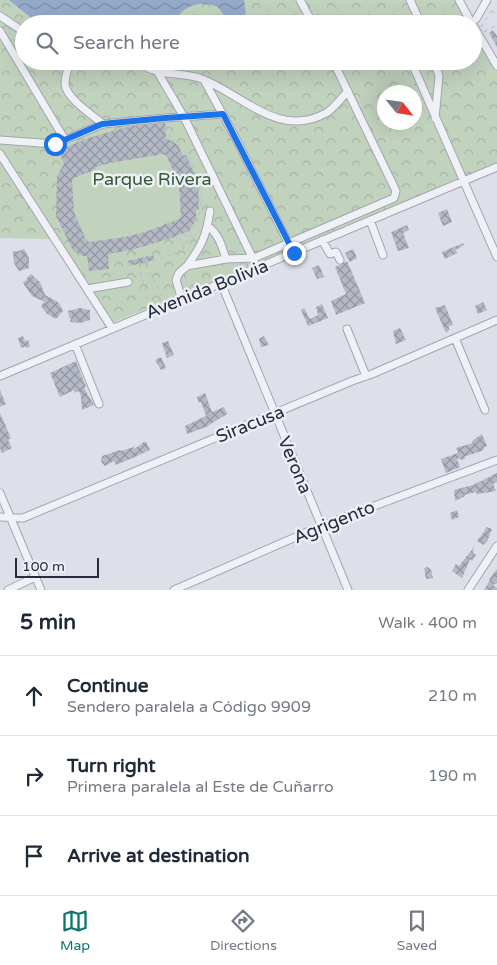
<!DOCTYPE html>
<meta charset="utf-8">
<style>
body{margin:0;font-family:"Varela Round",sans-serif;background:#f2f2f3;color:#1f2937}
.compass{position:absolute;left:377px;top:85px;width:45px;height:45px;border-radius:50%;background:#fff;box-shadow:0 5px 20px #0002;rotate:120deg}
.scale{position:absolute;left:15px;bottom:12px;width:84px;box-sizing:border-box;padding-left:5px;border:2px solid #262c3f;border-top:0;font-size:14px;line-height:18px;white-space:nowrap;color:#262c3f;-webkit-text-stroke:4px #eceff5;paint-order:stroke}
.stop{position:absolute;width:15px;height:15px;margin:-11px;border:4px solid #1a73e8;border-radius:50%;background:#fff}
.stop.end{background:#1a73e8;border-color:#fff;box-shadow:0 1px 5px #0008}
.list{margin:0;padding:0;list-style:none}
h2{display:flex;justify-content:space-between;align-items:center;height:65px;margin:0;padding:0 20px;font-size:21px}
h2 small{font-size:16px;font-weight:400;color:#747a83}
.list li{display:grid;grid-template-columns:32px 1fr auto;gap:15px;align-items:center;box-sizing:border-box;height:80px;padding:0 20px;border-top:1px solid #e0e1e3}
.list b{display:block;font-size:19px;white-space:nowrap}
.list p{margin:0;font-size:16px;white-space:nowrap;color:#747a83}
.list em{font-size:16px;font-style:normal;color:#747a83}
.icon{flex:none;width:28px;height:28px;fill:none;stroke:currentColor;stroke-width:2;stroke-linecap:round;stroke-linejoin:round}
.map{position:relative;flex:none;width:497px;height:590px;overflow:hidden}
.search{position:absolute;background:#fff;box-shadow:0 5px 20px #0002;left:15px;right:15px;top:15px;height:55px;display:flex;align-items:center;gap:12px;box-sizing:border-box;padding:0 18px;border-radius:28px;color:#747a83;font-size:19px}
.sheet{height:305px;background:#fff}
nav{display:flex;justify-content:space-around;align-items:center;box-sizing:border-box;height:70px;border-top:1px solid #e0e1e3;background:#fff;font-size:14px;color:#747a83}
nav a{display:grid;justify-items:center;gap:2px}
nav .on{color:#0f766e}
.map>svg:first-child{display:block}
</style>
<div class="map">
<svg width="497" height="590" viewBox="0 0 497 590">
<defs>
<pattern id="park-crowns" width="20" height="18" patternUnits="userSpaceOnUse" patternTransform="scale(1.25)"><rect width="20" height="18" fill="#c1d2bd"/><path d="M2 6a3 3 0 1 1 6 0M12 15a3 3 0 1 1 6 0" fill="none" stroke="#a6b4a4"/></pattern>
<pattern id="water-waves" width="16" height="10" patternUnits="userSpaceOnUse" patternTransform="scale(1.25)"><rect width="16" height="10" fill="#95aaca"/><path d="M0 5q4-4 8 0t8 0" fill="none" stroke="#798ba5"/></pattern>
<pattern id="building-cross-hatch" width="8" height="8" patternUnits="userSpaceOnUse" patternTransform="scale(1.25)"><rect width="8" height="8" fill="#b4b9c5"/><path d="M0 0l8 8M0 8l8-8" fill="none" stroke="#9297a1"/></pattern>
</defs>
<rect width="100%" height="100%" fill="#dde0e8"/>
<!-- park -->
<path fill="url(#park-crowns)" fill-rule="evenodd" d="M 0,0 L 458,0 L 471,24 L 24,24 L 24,61 L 473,61 L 473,27 L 497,68 L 497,164 L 105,326 L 50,239 L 0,238 ZM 384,92 L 414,92 L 414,122 L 384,122 Z"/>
<!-- pitch -->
<path fill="#c1d2bd" d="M 165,122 L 166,139 L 178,145 L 183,156 L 188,155 L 198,181 L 200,208 L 196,210 L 196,220 L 189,231 L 132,250 L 93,256 L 82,256 L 73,251 L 56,216 L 57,176 L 64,164 L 58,149 L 113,131 Z"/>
<!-- water -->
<path fill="url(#water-waves)" d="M 9,0 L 244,0 L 246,15 L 252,24 L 229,24 C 226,19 222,12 218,7 C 202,0 179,5 176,24 L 48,24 L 30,17 Z
M 196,61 L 242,61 C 230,72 211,64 196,61 Z"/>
<!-- building -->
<path fill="url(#building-cross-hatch)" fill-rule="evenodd" d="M 493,30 L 497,36 L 497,47 L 489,33 Z
M 165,123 L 166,138 L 178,145 L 183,156 L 186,155 L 198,181 L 199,209 L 196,210 L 196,220 L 189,231 L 174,237 L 132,250 L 108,254 L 109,269 L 89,271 L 87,256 L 82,256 L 73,251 L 56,216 L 57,176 L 64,164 L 58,150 L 89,138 L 113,131 L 133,126 ZM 163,154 L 167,156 L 179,186 L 181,217 L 179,219 L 145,232 L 125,237 L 89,242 L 86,240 L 74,212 L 72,181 L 74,178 L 96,169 L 96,167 L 110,163 Z
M 447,209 L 452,222 L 443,226 L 438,213 Z
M 407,225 L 409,230 L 403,233 L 409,248 L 398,251 L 391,232 Z
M 463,243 L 464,245 L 456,250 L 457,253 L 445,259 L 442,252 Z
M 24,249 L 29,258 L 29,268 L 19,271 L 14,263 L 13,251 L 19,251 Z
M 353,249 L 357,258 L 350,262 L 345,253 Z
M 153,255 L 154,259 L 150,261 L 130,266 L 128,261 Z
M 347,261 L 365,303 L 336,315 L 331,301 L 346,294 L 335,267 Z
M 319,265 L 324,277 L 317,279 L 312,268 Z
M 31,274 L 40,282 L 45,295 L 58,302 L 61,307 L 63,311 L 56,319 L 47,314 L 43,309 L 41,305 L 45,302 L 32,296 L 25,286 L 23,282 L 27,280 L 26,279 Z
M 483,302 L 487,310 L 478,314 L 475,306 Z
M 322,304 L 328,318 L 308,326 L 301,310 L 304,308 L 310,319 L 318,315 L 316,307 Z
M 445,305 L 453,325 L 449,326 L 449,330 L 446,333 L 435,308 Z
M 80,308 L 90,310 L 90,320 L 81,323 L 70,322 L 71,318 L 69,318 L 68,311 Z
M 400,328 L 406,340 L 396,344 L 393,331 Z
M 23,336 L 25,341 L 28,340 L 30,346 L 27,348 L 26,346 L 21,348 L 18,338 Z
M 264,336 L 269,345 L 261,347 L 259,339 Z
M 168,341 L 174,355 L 167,358 L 162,343 Z
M 161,357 L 166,368 L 161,370 L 155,360 Z
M 76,361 L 86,387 L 84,388 L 94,405 L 82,410 L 81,397 L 79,391 L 75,393 L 74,390 L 60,397 L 50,373 Z
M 0,390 L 6,404 L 0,407 Z
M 205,393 L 212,412 L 224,407 L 227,414 L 206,427 L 187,434 L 185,426 L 206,416 L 201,402 L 199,403 L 197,397 Z
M 0,413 L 11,438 L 8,440 L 12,448 L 2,453 L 0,448 Z
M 482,434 L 487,446 L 483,448 L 484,450 L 464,457 L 465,459 L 461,460 L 460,458 L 457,459 L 460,467 L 446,473 L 441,459 L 458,453 L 456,448 L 473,443 L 472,441 Z
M 144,442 L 146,442 L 150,450 L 137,456 L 116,465 L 114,461 L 105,466 L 101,462 L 102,456 L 120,450 L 121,451 L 134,447 L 134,449 Z
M 497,473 L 497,482 L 493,484 L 496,491 L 477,494 L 476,492 L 464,495 L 465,496 L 455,501 L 454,490 L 473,485 Z
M 457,510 L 459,517 L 452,520 L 450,513 Z
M 486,527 L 492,529 L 487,542 L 483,545 L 477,541 L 484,532 Z
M 474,547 L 473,553 L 476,555 L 472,561 L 470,559 L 462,578 L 452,571 L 456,564 L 459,566 Z
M 428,567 L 431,570 L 433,578 L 426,579 L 424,568 Z
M 497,569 L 497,583 L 493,585 L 497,588 L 497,590 L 484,590 L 490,580 L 489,579 Z"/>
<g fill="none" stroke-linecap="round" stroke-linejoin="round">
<defs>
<path id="minor" d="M 300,0 L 313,24
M 410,0 L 421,24
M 459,0 L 472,24
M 0,16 L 24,32
M 369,19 L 377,24
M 476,19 L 487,0
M 473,25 L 497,66
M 0,31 L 65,140
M 71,61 C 68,68 65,76 65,84 C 66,98 92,115 103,124
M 132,61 C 141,63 148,69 157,71 C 172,75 187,73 202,79 C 243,95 279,139 326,113 C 334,109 341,98 348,91
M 411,61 L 497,257
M 434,61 L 439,76 L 435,118
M 157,71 L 184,117 L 258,269
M 204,80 L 235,137 L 291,248
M 0,140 L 55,144 L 103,124 L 165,118 L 223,114
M 0,154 L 112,328
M 370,220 L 383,255
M 208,226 C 219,235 222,246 226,259
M 322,240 L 330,254 L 336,252 L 340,260
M 187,266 C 202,245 206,237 210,211
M 221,283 L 348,590
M 87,289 L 128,282
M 182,300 L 176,280 L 179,273 L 187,266 L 226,259 L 254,258 L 394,198 L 396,191 L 333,61
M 347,329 L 366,376
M 455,338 L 485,410
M 75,344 L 99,404
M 0,376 L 497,167
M 0,493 L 41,590
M 0,517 L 23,518 L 352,381 L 372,374 L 497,320
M 8,590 L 35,577
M 174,590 L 321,526 L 497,460
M 468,590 L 497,546"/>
</defs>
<!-- minor casing -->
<use href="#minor" stroke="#a2a6b2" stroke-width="9"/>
<!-- path -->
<path stroke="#bbbec6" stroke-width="1" stroke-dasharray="4 4" stroke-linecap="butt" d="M 491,11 L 497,14
M 481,27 L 491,11
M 484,32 L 497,25
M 180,237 L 184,248
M 176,239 L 186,235 L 198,238
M 145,265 L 164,299
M 149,307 L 139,266 L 182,251 L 198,220 L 201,209 L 199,181 L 188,154 L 170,138 L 166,123"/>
<!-- minor -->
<use href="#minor" stroke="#f0f1f6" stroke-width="7"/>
</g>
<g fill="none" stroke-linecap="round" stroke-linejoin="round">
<!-- route -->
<path stroke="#1a73e8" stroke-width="6" d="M 55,144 L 102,124 L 165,118 L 223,114 L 294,253"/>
</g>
<g text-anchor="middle" stroke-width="5" stroke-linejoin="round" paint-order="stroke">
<!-- park labels -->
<g font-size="18" fill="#365b32" stroke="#eceff5">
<text x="152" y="185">Parque Rivera</text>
</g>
<!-- street labels -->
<g font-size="18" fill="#262c3f" stroke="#eceff5">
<text transform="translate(207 289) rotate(-22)" y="6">Avenida Bolivia</text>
<text transform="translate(250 424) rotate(-22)" y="6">Siracusa</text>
<text transform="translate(295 465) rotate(67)" y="6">Verona</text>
<text transform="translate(334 522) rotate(-22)" y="6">Agrigento</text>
</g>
</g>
</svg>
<svg class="compass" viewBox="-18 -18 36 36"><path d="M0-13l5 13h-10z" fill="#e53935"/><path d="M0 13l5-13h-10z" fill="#747a83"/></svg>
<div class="scale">100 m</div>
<div class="stop" style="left:55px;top:144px"></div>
<div class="stop end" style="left:294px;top:253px"></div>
<div class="search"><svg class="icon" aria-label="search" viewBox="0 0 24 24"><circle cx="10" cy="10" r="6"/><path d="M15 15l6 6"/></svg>Search here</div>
</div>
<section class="sheet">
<h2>5 min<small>Walk · 400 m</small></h2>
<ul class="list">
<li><svg class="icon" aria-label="ahead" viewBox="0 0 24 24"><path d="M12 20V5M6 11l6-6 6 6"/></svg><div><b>Continue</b><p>Sendero paralela a Código 9909</p></div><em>210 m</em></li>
<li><svg class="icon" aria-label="right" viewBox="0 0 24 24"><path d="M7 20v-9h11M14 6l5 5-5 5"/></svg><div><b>Turn right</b><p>Primera paralela al Este de Cuñarro</p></div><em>190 m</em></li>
<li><svg class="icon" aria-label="arrive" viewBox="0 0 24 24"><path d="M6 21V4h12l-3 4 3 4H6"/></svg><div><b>Arrive at destination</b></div></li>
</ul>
</section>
<nav>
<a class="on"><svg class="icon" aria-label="map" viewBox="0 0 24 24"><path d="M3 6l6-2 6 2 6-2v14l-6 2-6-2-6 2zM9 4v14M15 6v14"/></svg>Map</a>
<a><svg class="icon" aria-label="directions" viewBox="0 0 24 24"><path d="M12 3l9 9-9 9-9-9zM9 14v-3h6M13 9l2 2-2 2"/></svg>Directions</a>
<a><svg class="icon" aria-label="saved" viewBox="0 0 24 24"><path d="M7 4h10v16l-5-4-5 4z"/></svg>Saved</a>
</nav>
